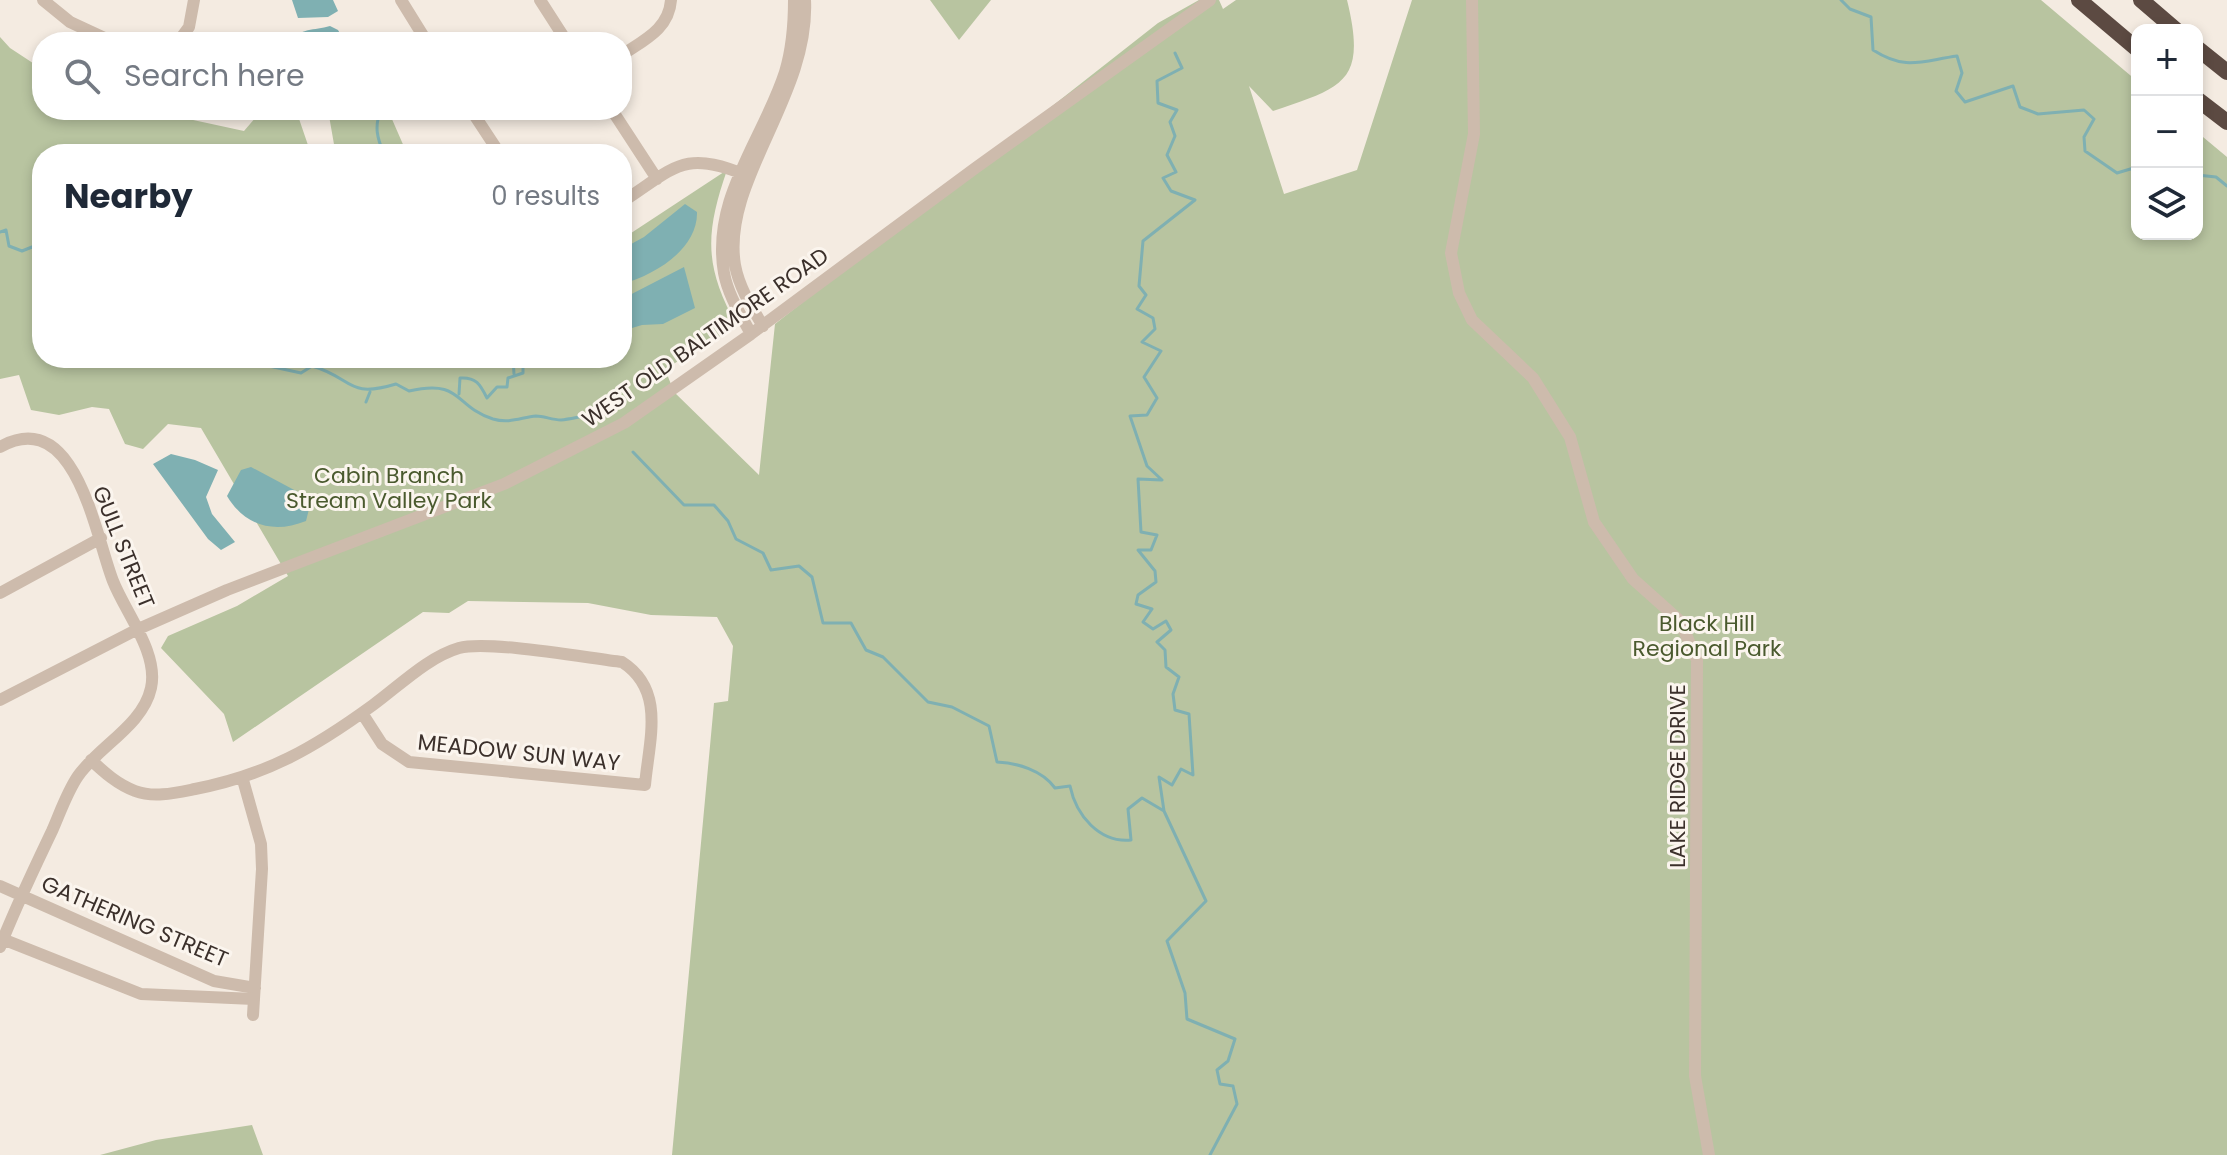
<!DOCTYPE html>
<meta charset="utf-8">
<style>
body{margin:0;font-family:Poppins,sans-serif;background:#f2f2f3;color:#1f2937}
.controls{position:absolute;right:24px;top:24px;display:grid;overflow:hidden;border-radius:16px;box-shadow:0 4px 12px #0003}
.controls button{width:72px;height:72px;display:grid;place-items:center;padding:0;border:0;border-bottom:2px solid #e0e1e3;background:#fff;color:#1f2937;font:40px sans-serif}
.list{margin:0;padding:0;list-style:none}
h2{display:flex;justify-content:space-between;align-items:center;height:104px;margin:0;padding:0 32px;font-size:34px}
h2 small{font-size:26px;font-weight:400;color:#747a83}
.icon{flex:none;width:44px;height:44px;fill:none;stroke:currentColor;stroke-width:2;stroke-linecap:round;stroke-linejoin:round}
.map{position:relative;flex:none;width:2227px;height:1155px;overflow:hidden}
.search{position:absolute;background:#fff;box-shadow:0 4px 12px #0003;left:32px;top:32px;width:600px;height:88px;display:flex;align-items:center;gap:20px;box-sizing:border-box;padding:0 28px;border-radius:32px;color:#747a83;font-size:30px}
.panel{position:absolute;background:#fff;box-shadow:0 4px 12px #0003;left:32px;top:144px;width:600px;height:224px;border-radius:32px}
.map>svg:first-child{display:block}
</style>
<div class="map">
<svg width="2227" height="1155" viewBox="0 0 2227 1155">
<rect width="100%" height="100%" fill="#f4ebe1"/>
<!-- green -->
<path fill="#b8c4a0" d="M 930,0 L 991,0 L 959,40 Z
M 1199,0 L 1219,0 L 1223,9 L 1236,0 L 1347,0 C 1367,82 1344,87 1273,111 L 1249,86 L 1284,194 L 1357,170 L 1412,0 L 2041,0 L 2137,81 L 2137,234 L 2197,234 L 2197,132 L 2227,157 L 2227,1155 L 672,1155 L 714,703 L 728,701 L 733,646 L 717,617 L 651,615 L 588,603 L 468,601 L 449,613 L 423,612 L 233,742 L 224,714 L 161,648 L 168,636 L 237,606 L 288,576 L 201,428 L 168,424 L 143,449 L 125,444 L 109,409 L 92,407 L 59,415 L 31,410 L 19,375 L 0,379 L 0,37 L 10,48 L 42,69 L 42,110 L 147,110 L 244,131 L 262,110 L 296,110 L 310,151 L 335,150 L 328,110 L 388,110 L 405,149 L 434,149 L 437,154 L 42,154 L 42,358 L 622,358 L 622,239 L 727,170 C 705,234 704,266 737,326 L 665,369 L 674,392 L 759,475 L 775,324 L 1158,23 Z
M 252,1125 L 263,1155 L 100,1155 L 156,1140 Z"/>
<!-- water -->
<path fill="#7fb0b2" d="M 292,0 L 333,0 L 338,11 L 328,17 L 298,18 Z
M 330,26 L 338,30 L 345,42 L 291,42 C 300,27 314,31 330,26 Z
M 685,204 L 697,212 C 698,249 655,275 622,284 L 622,249 L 644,237 Z
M 684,267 L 695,308 L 663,324 L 642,325 L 622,331 L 622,299 Z
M 171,454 L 195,460 L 218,470 L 206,497 L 212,514 L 235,542 L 221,550 L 208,539 L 153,464 Z
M 251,467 L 298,492 L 309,509 L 306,521 C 274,534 245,526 227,496 L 241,470 Z"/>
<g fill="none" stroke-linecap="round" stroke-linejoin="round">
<!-- stream -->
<path stroke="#7fb0b2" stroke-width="3" d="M 1841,0 L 1850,9 L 1871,17 L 1873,50 C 1906,71 1921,61 1957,56 L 1962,73 L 1956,91 L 1965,102 L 2013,86 L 2020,107 L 2038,114 L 2084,110 L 2094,119 L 2084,137 L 2085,151 L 2117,173 L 2137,167
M 1175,53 L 1182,68 L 1157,81 L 1158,103 L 1177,110 L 1170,122 L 1175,136 L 1167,155 L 1176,172 L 1163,178 L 1171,191 L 1195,200 L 1143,241 L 1139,286 L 1146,295 L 1137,309 L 1153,318 L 1155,329 L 1142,342 L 1161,351 L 1144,377 L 1157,398 L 1147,415 L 1130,416 L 1147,466 L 1162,480 L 1138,479 L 1141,532 L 1157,535 L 1151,550 L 1138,550 L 1155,571 L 1156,582 L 1138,595 L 1136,604 L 1152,609 L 1143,622 L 1153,629 L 1166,621 L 1171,630 L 1157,642 L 1165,650 L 1166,667 L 1179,677 L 1173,694 L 1175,710 L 1189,714 L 1193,775 L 1181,769 L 1172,785 L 1159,777 L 1164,811 L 1206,901 L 1167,941 L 1185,993 L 1187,1019 L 1235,1039 L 1228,1061 L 1217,1070 L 1220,1084 L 1233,1086 L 1237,1104 L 1210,1155
M 381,110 C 374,126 377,138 384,154
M 2197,175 L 2216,177 L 2227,186
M 0,232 L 6,230 L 9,246 L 22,251 L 32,247 L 42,258
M 261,358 L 269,366 L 301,373 L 312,366 C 354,378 346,399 396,384 L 409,391 C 463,379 453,406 493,419 C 510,424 522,417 536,416 C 544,416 552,420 561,420 C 571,419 582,416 592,415
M 513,358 L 514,374
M 459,394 L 460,378 C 476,377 480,384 487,398 L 497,387 L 507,387 L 508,378 L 523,373 L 523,362 L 535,358
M 366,402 L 370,392
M 633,452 L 684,505 L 714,505 L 728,521 L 736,539 L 763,553 L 771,570 L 799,566 L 812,577 L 823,623 L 851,623 L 866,650 L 883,657 L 928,702 L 952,707 L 989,726 L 997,762 C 1017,763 1042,770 1055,788 L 1070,786 C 1076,815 1099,843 1131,840 L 1128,809 L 1142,798 L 1164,811"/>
<!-- minor -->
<path stroke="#cdbbac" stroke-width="12" d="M 43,0 L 70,22 L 113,42
M 401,0 L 427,42
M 540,0 L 567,42
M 1472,0 L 1474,134 L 1451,253 L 1459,293 L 1472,320 L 1533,378 L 1570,437 L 1594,522 L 1633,579 L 1680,621 L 1697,660 L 1695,1076 L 1709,1155
M 178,42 L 189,27 L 194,0
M 622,55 C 644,40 669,29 671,0
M 471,110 L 500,154
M 612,110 L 657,179
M 622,202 C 676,167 683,149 748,176
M 763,326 C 751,306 739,287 735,265 C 721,181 810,96 805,0
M 751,334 C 741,315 728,295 724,273 C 711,198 763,140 785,72 C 792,49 794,24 794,0
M 0,447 C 76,405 95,535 113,581 C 125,612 159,653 151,688 C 143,725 99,746 78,776 C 67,792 60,813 52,831 C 34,869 15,908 0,947
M 0,593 L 101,538
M 0,700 L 136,630 L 227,590 L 504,484 L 624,423 L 751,334 L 974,169 L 1210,0
M 91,760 C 105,773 117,784 135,791 C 154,798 175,793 195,789 C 267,775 314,748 373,705 C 399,686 428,657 459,648 C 488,640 587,658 622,662 C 666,690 649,740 645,785 L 409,762 L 382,744 L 362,713
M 243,780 L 261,844 L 262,869 L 253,1015
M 0,886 L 214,981 L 255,988
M 0,938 L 141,994 L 254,999"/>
<!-- highway -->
<path stroke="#5c4a42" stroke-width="16" d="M 2079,0 L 2137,49
M 2141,0 L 2176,30
M 2197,48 L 2227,72
M 2197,99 L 2227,122"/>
</g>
<g text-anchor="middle" stroke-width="6" stroke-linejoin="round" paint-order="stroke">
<!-- street labels -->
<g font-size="22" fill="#3b302b" stroke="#fbf5ee">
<text transform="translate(705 337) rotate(-35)" y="8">WEST OLD BALTIMORE ROAD</text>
<text transform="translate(124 547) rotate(68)" y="8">GULL STREET</text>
<text transform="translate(519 752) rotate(6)" y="8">MEADOW SUN WAY</text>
<text transform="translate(1677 776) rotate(-90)" y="8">LAKE RIDGE DRIVE</text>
<text transform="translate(135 921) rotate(23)" y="8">GATHERING STREET</text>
</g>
<!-- park labels -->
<g font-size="22" fill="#4a5a2e" stroke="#fbf5ee">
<text x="389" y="483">Cabin Branch<tspan x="389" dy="25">Stream Valley Park</tspan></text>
<text x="1707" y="631">Black Hill<tspan x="1707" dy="25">Regional Park</tspan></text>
</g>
</g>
</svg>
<div class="controls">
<button>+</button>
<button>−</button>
<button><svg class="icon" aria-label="layers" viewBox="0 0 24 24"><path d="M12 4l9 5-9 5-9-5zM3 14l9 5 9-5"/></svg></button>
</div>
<div class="search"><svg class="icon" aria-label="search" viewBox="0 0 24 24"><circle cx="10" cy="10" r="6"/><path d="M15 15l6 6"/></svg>Search here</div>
<section class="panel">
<h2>Nearby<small>0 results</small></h2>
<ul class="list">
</ul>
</section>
</div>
